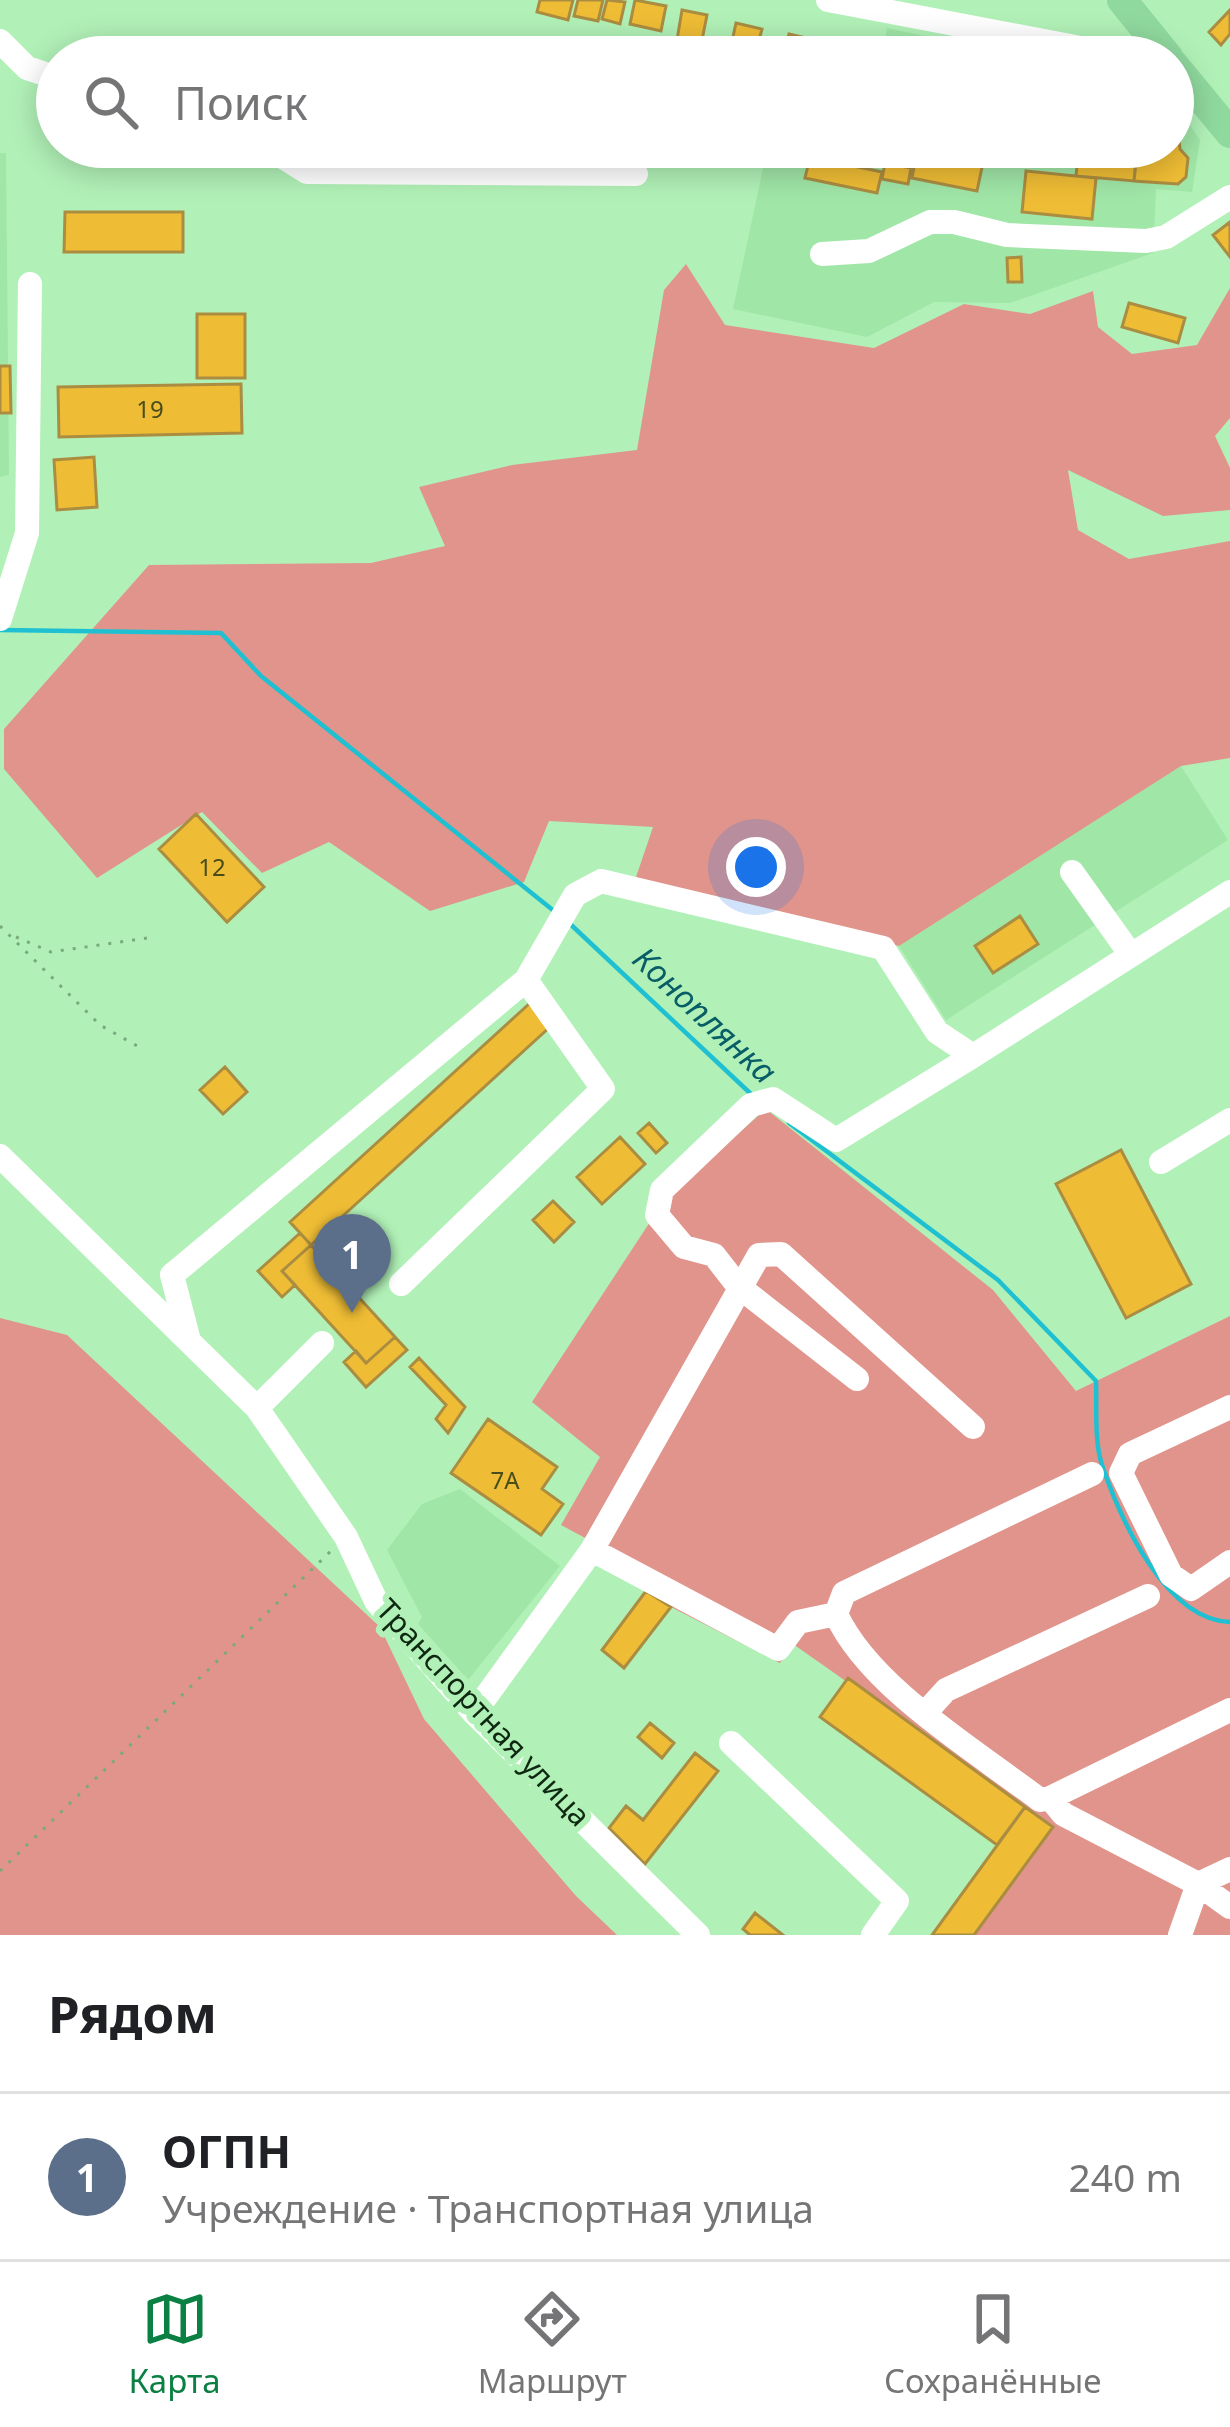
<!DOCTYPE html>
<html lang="ru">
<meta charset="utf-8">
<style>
body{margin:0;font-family:"Noto Sans",sans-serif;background:#f6f6f6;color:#202124}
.you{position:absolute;left:756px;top:867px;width:42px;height:42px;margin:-30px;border:9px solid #fff;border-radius:50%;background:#1a73e8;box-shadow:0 0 0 18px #1a73e833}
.badge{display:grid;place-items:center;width:78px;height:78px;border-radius:50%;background:#0b8043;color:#fff;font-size:39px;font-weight:700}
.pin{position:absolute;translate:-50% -99px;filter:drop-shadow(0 3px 6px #0008)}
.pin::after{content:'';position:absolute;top:63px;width:42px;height:36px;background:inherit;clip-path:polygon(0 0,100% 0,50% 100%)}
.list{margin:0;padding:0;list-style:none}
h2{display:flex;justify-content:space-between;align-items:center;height:156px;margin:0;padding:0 48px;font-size:51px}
h2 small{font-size:39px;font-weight:400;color:#757577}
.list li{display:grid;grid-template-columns:78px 1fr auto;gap:36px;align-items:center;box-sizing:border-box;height:168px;padding:0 48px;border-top:3px solid #e0e0e0}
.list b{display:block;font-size:45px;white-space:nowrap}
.list p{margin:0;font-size:39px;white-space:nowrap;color:#757577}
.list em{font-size:39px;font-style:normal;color:#757577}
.icon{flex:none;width:66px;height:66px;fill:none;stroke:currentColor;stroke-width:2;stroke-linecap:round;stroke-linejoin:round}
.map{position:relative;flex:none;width:1230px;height:1935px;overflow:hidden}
.search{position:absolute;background:#fff;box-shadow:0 6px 30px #0003;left:36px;right:36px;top:36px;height:132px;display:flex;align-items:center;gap:30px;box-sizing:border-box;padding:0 42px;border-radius:66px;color:#757577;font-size:45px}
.sheet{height:324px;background:#fff}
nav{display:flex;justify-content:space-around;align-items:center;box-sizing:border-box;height:168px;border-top:3px solid #e0e0e0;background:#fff;font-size:33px;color:#757577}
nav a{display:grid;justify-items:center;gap:6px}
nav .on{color:#0b8043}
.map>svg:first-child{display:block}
</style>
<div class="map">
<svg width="1230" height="1935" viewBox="0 0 1230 1935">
<rect width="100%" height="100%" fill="#b1f1b7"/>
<!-- built -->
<path fill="#a0e6a7" d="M 887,28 L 1024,57 L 882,57 Z
M 1173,100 L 1200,140 L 1192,192 L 1156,189 L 1153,253 L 1010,303 L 934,302 L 867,337 L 733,309 L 764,164 L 791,168 L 797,147 L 1173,147 Z
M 0,153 L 6,153 L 9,475 L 0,477 Z
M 1181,766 L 1228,840 L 946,1020 L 899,946 Z
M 460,1489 L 560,1566 L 468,1680 L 418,1624 L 422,1617 L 387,1550 L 422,1504 Z"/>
<!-- green -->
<path fill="#e0948b" d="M 686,264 L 725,325 L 874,348 L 964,304 L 1030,314 L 1093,291 L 1098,327 L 1132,354 L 1197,345 L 1230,288 L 1230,418 L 1215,436 L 1230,468 L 1230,510 L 1163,516 L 1068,470 L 1078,530 L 1129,559 L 1230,541 L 1230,758 L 1181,766 L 899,946 L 635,880 L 653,827 L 549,821 L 524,882 L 430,911 L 329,842 L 262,873 L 202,812 L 97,878 L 4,769 L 4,729 L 149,565 L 371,563 L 445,546 L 419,487 L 512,465 L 637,450 L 664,290 Z
M 766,1109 L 993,1290 L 1076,1391 L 1230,1316 L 1230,1935 L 974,1935 L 1052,1826 L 793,1644 L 780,1663 L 671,1607 L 682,1590 L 561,1525 L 600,1457 L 532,1402 L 667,1196 Z
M 0,1318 L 67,1335 L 380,1627 L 424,1719 L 576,1896 L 617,1935 L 0,1935 Z"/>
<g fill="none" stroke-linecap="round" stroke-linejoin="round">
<!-- stream -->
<path stroke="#1fc0d2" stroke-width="4.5" d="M 0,630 L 221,633 L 261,676 L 554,911
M 567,921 L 751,1094
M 789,1123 L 998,1280 L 1096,1381 C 1097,1407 1094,1441 1102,1465 C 1121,1521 1166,1620 1230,1622"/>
</g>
<!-- building -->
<path fill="#efbd35" stroke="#ab8d41" stroke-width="3" d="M 540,0 L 573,0 L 568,20 L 537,12 Z
M 578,0 L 603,0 L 598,21 L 574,16 Z
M 607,0 L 625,2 L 620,24 L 602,19 Z
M 635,0 L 666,6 L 661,31 L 630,24 Z
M 682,10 L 707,15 L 701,45 L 677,40 Z
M 1230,10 L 1230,34 L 1221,45 L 1209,32 Z
M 736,23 L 762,29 L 756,52 L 731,46 Z
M 789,34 L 819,41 L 815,57 L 770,57 L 774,41 L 787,43 Z
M 893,42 L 913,46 L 911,57 L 890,57 Z
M 1173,119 L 1177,119 L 1180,149 L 1188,158 L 1186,177 L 1178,184 L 1134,181 L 1137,147 L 1173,147 Z
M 818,147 L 915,147 L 918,148 L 914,167 Z
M 955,147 L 985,153 L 977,191 L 912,178 L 918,147 Z
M 810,157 L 882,172 L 877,193 L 805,178 Z
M 1078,157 L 1136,162 L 1134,181 L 1076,176 Z
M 885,163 L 911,168 L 908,184 L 882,179 Z
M 1026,171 L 1096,178 L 1092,219 L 1022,212 Z
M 65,212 L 183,212 L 183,252 L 64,252 Z
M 1230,222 L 1230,257 L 1213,235 Z
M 1021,257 L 1022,282 L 1008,282 L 1007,258 Z
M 1129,303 L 1185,318 L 1178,343 L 1122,327 Z
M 197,314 L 245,314 L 245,378 L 197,378 Z
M 0,366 L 10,366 L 11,413 L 0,413 Z
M 241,384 L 242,433 L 59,437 L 58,387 Z
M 94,457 L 97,507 L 57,510 L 54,460 Z
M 196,814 L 264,887 L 227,922 L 159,849 Z
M 1020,916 L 1038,944 L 993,973 L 975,946 Z
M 530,1003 L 551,1026 L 311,1245 L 290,1222 Z
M 225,1067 L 247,1092 L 223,1114 L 200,1090 Z
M 649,1123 L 667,1143 L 656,1153 L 638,1133 Z
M 620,1137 L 645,1164 L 602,1204 L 577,1177 Z
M 1121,1150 L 1191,1284 L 1126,1318 L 1056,1184 Z
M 553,1201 L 574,1222 L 554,1242 L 533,1220 Z
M 300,1233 L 311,1245 L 282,1271 L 295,1285 L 282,1297 L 258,1271 Z
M 311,1245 L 395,1337 L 366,1363 L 282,1271 Z
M 395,1337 L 407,1350 L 366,1387 L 344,1362 L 356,1351 L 366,1363 Z
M 419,1358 L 465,1407 L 448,1433 L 436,1419 L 446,1405 L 410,1367 Z
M 488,1419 L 557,1467 L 542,1489 L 563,1504 L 541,1535 L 451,1473 Z
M 646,1591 L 671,1607 L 624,1668 L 602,1650 Z
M 848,1678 L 1025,1807 L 997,1845 L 820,1717 Z
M 650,1723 L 674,1743 L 662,1758 L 638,1737 Z
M 695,1753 L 718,1771 L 645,1864 L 609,1828 L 626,1806 L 643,1820 Z
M 1025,1807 L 1053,1827 L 974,1935 L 932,1935 Z
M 755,1913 L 783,1935 L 750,1935 L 743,1929 Z"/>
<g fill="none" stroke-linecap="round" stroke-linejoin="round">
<!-- path -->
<path stroke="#78aa7d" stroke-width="3" stroke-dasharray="3 9" stroke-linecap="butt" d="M 0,926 L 100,1025 L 139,1047
M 16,937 L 51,952 L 154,937
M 0,1871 L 332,1550"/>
<!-- minor -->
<path stroke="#fff" stroke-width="24" d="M 828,0 L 1128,57
M 0,41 L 27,68 L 57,78
M 267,147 L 307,172 L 636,174
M 822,254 L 869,251 L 930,222 L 954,222 L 1007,235 L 1146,241 L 1166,237 L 1230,197
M 0,619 L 27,533 L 30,284
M 1072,872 L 1131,955
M 0,1156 L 257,1408 L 346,1537 L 376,1601 L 474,1713 L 698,1935
M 1161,1162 L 1230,1120
M 401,1284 L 603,1089 L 526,980
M 188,1337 L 172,1275 L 526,980 L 575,895 L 601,881 L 883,948 L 937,1032 L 973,1056 L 1230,892
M 857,1379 L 738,1286 L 714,1255 L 684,1247 L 657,1215 L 662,1190 L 751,1105 L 773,1099 L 836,1140 L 973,1056
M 1230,1407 L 1130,1454 L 1121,1473 L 1171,1575 L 1191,1589 L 1230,1562
M 257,1408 L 322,1343
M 592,1550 L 759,1255 L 781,1254 L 973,1427
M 1230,1710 L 1050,1798 L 1063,1814 L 1198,1884 L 1230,1907
M 926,1712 L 946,1690 L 1148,1596
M 474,1713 L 592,1550 L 778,1649 L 798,1622 L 836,1614
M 731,1743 L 897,1901 L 873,1935
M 1050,1798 L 1040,1800 C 976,1751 869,1687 836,1614 L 844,1593 L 1092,1474
M 1180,1935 L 1198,1884 L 1230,1869"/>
<!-- major -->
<path stroke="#8fd99e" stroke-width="30" d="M 1122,0 L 1168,57
M 1173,64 L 1230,133"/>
</g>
<g text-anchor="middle" stroke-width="12" stroke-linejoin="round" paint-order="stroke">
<!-- number labels -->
<g font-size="24" fill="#474d1b">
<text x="150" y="418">19</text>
<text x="212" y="876">12</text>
<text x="505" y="1489">7А</text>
</g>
<!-- street labels -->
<g font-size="30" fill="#0f2812" stroke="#b1f1b7">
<text transform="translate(483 1713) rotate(47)" y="10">Транспортная улица</text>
</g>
<!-- water labels -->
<g font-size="33" font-style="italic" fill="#085d67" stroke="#b1f1b7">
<text transform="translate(705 1015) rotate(43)" y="12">Коноплянка</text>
</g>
</g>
</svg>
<div class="you"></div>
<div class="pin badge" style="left:352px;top:1313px;background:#5c6f8a">1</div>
<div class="search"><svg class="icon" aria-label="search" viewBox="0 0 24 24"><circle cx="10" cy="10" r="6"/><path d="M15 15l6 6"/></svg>Поиск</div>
</div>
<section class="sheet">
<h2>Рядом<small></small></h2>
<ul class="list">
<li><span class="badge" style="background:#5c6f8a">1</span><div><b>ОГПН</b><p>Учреждение · Транспортная улица</p></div><em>240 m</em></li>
</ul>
</section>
<nav>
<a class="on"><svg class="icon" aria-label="map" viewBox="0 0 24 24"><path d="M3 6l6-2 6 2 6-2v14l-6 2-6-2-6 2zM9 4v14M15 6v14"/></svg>Карта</a>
<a><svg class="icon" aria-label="directions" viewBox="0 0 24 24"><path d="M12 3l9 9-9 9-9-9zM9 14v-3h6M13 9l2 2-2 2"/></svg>Маршрут</a>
<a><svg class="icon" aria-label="saved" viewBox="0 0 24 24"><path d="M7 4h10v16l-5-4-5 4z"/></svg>Сохранённые</a>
</nav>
